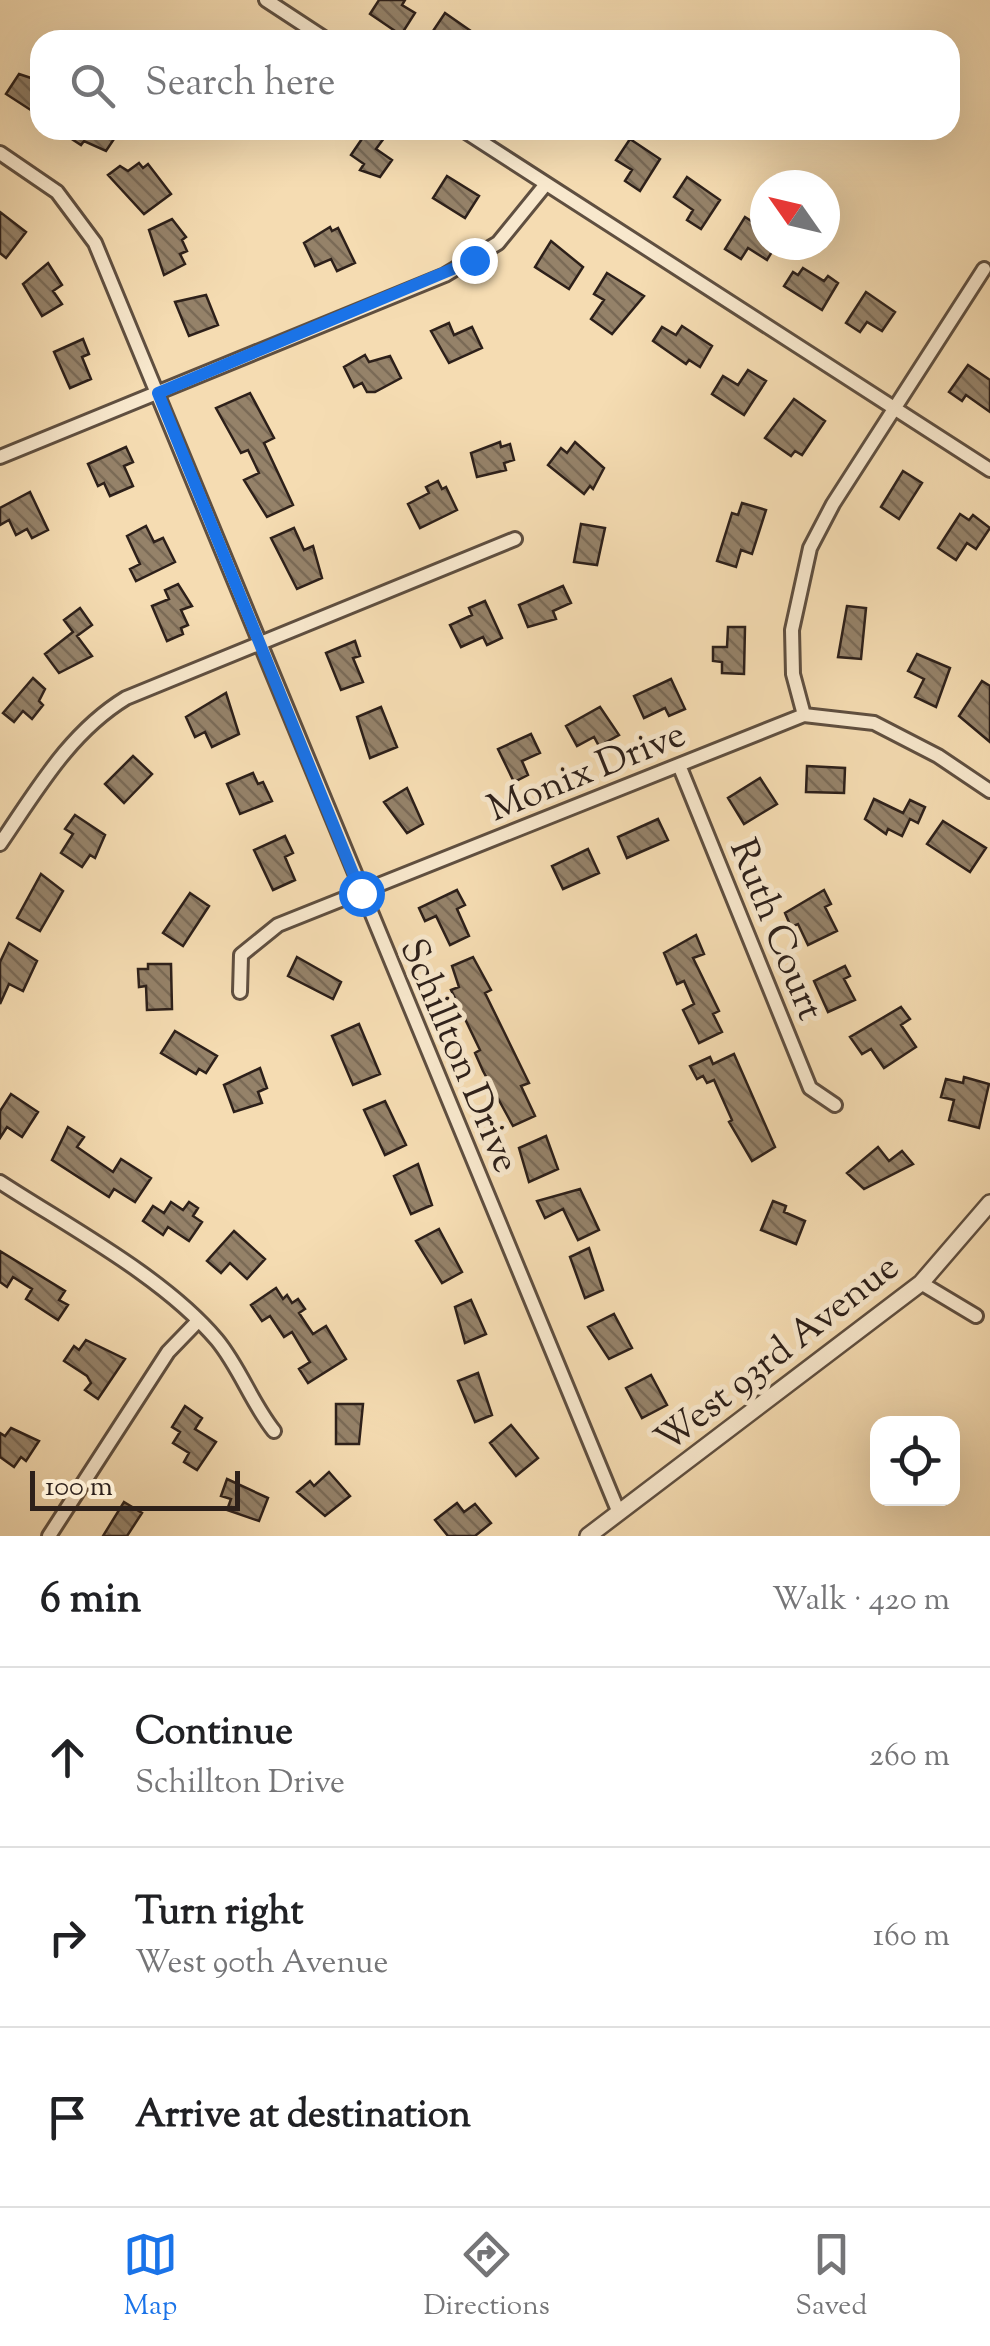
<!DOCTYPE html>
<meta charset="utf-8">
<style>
body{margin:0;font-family:"Sorts Mill Goudy",serif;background:#f2f2f2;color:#202124}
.controls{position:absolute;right:30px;bottom:30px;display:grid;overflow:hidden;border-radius:20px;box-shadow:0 10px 40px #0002}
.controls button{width:90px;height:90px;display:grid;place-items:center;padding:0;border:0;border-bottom:2px solid #e0e0e0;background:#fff;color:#202124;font:50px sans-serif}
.compass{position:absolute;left:750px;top:170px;width:90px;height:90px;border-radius:50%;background:#fff;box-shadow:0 10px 40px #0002;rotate:304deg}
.scale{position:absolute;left:30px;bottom:25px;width:210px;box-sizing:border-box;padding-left:10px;border:5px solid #2d201a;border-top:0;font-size:28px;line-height:35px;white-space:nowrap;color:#2d201a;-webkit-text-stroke:8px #f8e8cd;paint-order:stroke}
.stop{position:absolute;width:30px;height:30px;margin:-22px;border:8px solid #1a73e8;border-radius:50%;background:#fff}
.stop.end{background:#1a73e8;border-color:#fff;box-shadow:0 2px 10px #0008}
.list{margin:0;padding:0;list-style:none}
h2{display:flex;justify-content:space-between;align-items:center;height:130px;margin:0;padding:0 40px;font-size:42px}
h2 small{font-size:32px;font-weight:400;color:#757577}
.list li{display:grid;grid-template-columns:65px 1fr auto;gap:30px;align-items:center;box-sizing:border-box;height:180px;padding:0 40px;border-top:2px solid #e0e0e0}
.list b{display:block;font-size:38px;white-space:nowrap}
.list p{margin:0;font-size:32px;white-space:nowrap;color:#757577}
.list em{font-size:32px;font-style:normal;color:#757577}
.icon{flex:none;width:55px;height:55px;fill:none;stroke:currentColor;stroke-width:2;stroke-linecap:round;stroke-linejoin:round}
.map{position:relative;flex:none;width:990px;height:1536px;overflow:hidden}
.search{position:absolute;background:#fff;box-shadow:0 10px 40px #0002;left:30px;right:30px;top:30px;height:110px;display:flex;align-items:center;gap:25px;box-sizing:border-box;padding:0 35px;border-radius:30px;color:#757577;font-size:38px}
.sheet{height:670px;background:#fff}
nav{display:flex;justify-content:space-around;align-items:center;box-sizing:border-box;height:140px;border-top:2px solid #e0e0e0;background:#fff;font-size:28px;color:#757577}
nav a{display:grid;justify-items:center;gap:5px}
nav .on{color:#1a73e8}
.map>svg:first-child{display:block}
</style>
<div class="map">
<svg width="990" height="1536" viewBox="0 0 990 1536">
<defs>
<pattern id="building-back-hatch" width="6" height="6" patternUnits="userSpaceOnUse" patternTransform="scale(2.5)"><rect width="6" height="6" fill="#958269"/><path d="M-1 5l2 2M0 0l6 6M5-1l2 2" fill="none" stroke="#7a6a56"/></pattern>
</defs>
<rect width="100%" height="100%" fill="#f5dcb2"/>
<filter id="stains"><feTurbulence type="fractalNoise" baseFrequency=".002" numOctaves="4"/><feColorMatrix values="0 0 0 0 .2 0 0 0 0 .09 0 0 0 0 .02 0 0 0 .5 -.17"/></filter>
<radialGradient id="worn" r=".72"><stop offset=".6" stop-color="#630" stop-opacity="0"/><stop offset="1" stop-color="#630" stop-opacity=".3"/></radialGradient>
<!-- building -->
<path fill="url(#building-back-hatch)" stroke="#2d201a" stroke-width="2.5" d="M 379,0 L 405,0 L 402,5 L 415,13 L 401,35 L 370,14 Z
M 445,13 L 468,29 L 484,40 L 427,40 Z
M 19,74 L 40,81 L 40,116 L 6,94 Z
M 58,130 L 120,130 L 106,151 L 84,141 L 81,145 Z
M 368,130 L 387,134 L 376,149 L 392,160 L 380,177 L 360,170 L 364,164 L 351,155 Z
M 630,139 L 660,159 L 640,191 L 625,181 L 632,170 L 616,160 Z
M 139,163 L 143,168 L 148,164 L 171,194 L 144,214 L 108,175 L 120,166 L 128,171 Z
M 447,176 L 479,196 L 465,218 L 433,198 Z
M 687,177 L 720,200 L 701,229 L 687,220 L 693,210 L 674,197 Z
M 0,212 L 26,232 L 6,258 L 0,253 Z
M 745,217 L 765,230 L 765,245 L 776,245 L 767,260 L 748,248 L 741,259 L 725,249 Z
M 172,219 L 186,237 L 182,240 L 187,251 L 180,254 L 185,264 L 164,275 L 149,230 Z
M 330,227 L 332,231 L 338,228 L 355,263 L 337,271 L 331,259 L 315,266 L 304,243 Z
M 551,241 L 583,267 L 569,289 L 535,267 Z
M 48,263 L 62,285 L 53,291 L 62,304 L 42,316 L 23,284 Z
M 803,268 L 824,281 L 828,276 L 838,283 L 822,310 L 784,286 L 793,272 L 798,275 Z
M 607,273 L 644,296 L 612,334 L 591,319 L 604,300 L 594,294 Z
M 866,292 L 895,312 L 882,331 L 867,322 L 860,332 L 846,323 Z
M 206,295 L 218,325 L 189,336 L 175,302 Z
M 449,323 L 454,335 L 472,327 L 482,348 L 449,363 L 431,331 Z
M 682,326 L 712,346 L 700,367 L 689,360 L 686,364 L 653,341 L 662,327 L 676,335 Z
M 83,339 L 89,354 L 82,357 L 91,379 L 70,388 L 54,352 Z
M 365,355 L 369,362 L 390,356 L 401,378 L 375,392 L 367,392 L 362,383 L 354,387 L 344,367 Z
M 968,365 L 990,380 L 990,412 L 966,395 L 962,401 L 949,392 Z
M 748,370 L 766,381 L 744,415 L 712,394 L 723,376 L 738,385 Z
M 250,393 L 274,438 L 264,443 L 293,505 L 267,517 L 244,480 L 259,473 L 248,450 L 241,453 L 216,408 Z
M 794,399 L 825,421 L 802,455 L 795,451 L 791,456 L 765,438 Z
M 500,442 L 501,447 L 510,444 L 514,460 L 504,463 L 506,470 L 477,477 L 471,453 Z
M 575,442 L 604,468 L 593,489 L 590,486 L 584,494 L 548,465 L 561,448 L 567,453 Z
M 126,447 L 133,462 L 124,466 L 133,486 L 110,496 L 104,483 L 98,486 L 88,464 Z
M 903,471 L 922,483 L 899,519 L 881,507 Z
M 438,481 L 442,489 L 446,487 L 457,510 L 420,528 L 408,504 L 429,493 L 426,487 Z
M 30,492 L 48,530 L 32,538 L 27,529 L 16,535 L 9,520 L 0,525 L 0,508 Z
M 742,503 L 766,510 L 752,554 L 741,550 L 736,567 L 717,561 L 732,513 L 738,515 Z
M 960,514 L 969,520 L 973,515 L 990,528 L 976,549 L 967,543 L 956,560 L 938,548 Z
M 581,524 L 605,528 L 597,565 L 574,562 Z
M 146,526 L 154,542 L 163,538 L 175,562 L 136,581 L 130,569 L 140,564 L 127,536 Z
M 294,528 L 304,550 L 313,546 L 322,578 L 297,589 L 271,538 Z
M 178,584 L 192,606 L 181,610 L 188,625 L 181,628 L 183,634 L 167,641 L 152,606 L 169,599 L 165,590 Z
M 563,586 L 571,603 L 553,611 L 556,619 L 528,627 L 519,605 Z
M 485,601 L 502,638 L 487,645 L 483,637 L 461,647 L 450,625 L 472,615 L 469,608 Z
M 847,606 L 866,608 L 861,659 L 838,657 Z
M 80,608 L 92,625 L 77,636 L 92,656 L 59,673 L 45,654 L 73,632 L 64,620 Z
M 728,627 L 745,627 L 744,674 L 722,673 L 722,662 L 713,661 L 713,647 L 727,647 Z
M 355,641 L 360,656 L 353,658 L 363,682 L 341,690 L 326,653 Z
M 917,654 L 950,668 L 936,707 L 915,697 L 924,679 L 908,671 Z
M 33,678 L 45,689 L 39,701 L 43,705 L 32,719 L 23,711 L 14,722 L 3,713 Z
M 671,679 L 685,709 L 669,716 L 665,708 L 644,718 L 634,696 Z
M 982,681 L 990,686 L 990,742 L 959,716 Z
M 226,693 L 239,734 L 212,747 L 205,732 L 195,737 L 186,717 Z
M 381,707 L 397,747 L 370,758 L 357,717 Z
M 600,707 L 619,735 L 599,746 L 594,737 L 577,746 L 566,726 Z
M 531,734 L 540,753 L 522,761 L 528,775 L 514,782 L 498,749 Z
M 133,756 L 152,774 L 124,803 L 105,784 Z
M 807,766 L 845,768 L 844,793 L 806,792 Z
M 253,773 L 258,784 L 263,782 L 272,801 L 240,814 L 227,784 Z
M 760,778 L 777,804 L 744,824 L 728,798 Z
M 407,788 L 423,824 L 407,833 L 384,802 Z
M 874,799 L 903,813 L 910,800 L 925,807 L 918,823 L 910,819 L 902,836 L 888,829 L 886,834 L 865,819 Z
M 75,815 L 105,835 L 95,858 L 90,855 L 82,867 L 61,853 L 73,834 L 65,829 Z
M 658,819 L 668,840 L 627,858 L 618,837 Z
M 943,821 L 986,848 L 970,872 L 927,844 Z
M 285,836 L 293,853 L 285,857 L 295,880 L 273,890 L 254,850 Z
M 588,849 L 599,873 L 563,889 L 552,866 Z
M 41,874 L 63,891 L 40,931 L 17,918 Z
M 457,890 L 465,905 L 457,909 L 469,936 L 450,945 L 436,916 L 425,921 L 419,908 Z
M 824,890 L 831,904 L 825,907 L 837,931 L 808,945 L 798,924 L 791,927 L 785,913 Z
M 190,893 L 209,906 L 183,946 L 163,933 Z
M 696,935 L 704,954 L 693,958 L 719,1011 L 713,1014 L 722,1032 L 699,1043 L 683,1010 L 694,1004 L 684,981 L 677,984 L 664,953 Z
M 9,943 L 37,961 L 23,991 L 9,984 L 0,1004 L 0,962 Z
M 297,957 L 341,982 L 333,999 L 288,976 Z
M 473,957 L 491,990 L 485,993 L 529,1083 L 521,1086 L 535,1116 L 513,1126 L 483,1071 L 475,1053 L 480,1050 L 451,990 L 459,987 L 452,966 Z
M 148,964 L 171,964 L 172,1009 L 147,1010 L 146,986 L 139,987 L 138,969 L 148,969 Z
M 845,966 L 850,976 L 844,979 L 855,1000 L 828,1012 L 814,981 Z
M 901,1007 L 910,1019 L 901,1025 L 916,1047 L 884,1068 L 871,1049 L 862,1054 L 850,1037 Z
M 359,1024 L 380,1074 L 353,1085 L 332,1036 Z
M 175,1031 L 217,1056 L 206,1073 L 199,1069 L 196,1074 L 161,1053 Z
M 734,1054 L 775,1147 L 752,1161 L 729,1122 L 732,1120 L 714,1080 L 707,1083 L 703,1076 L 697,1079 L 690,1066 L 710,1057 L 713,1064 Z
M 260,1068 L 267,1088 L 258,1092 L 262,1103 L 234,1112 L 224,1085 Z
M 964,1077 L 989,1084 L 979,1128 L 949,1120 L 954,1100 L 941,1097 L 946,1079 L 963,1083 Z
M 11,1094 L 38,1112 L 22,1137 L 7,1127 L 0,1138 L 0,1111 Z
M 385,1101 L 406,1145 L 385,1155 L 364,1110 Z
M 68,1127 L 84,1137 L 77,1147 L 113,1172 L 121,1159 L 151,1178 L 135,1202 L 114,1189 L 109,1197 L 52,1160 Z
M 546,1136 L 558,1169 L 529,1182 L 519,1148 Z
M 878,1147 L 889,1161 L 902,1151 L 913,1164 L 864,1189 L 847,1173 Z
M 418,1164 L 432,1205 L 411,1214 L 394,1176 Z
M 580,1189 L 599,1230 L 578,1240 L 563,1209 L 545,1218 L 537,1201 Z
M 773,1201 L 786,1206 L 784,1212 L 805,1221 L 796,1244 L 761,1230 Z
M 171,1202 L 183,1210 L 189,1202 L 198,1208 L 193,1216 L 202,1222 L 189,1241 L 168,1227 L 163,1235 L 143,1221 L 153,1206 L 164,1213 Z
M 439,1229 L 462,1272 L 442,1283 L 416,1241 Z
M 234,1231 L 265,1259 L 247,1279 L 230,1263 L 221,1273 L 207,1261 Z
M 589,1248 L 603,1290 L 585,1298 L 570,1257 Z
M 0,1251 L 65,1291 L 59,1300 L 68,1305 L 58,1320 L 26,1299 L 32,1289 L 13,1277 L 7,1287 L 0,1282 Z
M 276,1288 L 283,1299 L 287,1295 L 292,1303 L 298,1299 L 305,1309 L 299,1313 L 313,1334 L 326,1326 L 346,1359 L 308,1383 L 299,1369 L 310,1362 L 292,1332 L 284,1337 L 270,1316 L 262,1321 L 251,1305 Z
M 471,1300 L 486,1334 L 465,1343 L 455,1307 Z
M 614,1314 L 632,1348 L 609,1359 L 588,1327 Z
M 86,1340 L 125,1359 L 98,1399 L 85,1390 L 91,1383 L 87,1376 L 64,1361 L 74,1346 L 79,1350 Z
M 478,1373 L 492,1415 L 475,1422 L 458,1381 Z
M 651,1375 L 667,1405 L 642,1418 L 626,1388 Z
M 336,1404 L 363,1404 L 359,1444 L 336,1444 Z
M 185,1406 L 202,1418 L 195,1429 L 216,1442 L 197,1470 L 184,1462 L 189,1453 L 173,1443 L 180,1432 L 172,1427 Z
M 511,1425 L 538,1458 L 516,1476 L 490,1443 Z
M 11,1428 L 39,1441 L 26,1461 L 21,1457 L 14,1467 L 0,1457 L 0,1433 L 5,1436 Z
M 329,1472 L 350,1496 L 325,1516 L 297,1492 L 310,1481 L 314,1486 Z
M 227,1479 L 268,1498 L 259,1521 L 227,1510 L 231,1499 L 221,1496 Z
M 124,1502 L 142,1513 L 127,1536 L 103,1536 Z
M 457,1503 L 464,1512 L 475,1504 L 491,1523 L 475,1536 L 448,1536 L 435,1520 Z"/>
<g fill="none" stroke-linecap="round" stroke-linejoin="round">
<defs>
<path id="minor" d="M 266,0 L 327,40
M 463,130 L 990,470
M 0,153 L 57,192 L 95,243 L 619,1513
M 0,457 L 445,275 L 498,243 L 546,184
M 804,715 L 793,674 L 792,630 L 810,548 L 833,504 L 984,269
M 679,765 L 810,1088 L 835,1105
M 0,844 C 37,790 69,733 126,698 L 515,539
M 240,992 L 241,955 L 278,925 L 804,715 L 874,723 L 938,756 L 990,791
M 0,1182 C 69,1227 164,1277 217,1340 C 240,1368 251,1402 274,1431
M 921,1283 L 976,1316
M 49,1536 L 168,1352 L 197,1322"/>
<path id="tertiary" d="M 588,1536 L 921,1283 L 990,1203"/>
</defs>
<!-- minor casing -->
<use href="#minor" stroke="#5f4f40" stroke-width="18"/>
<!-- tertiary casing -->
<use href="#tertiary" stroke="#5f4f40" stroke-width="20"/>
<!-- minor -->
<use href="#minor" stroke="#f8e8cd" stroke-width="12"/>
<!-- tertiary -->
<use href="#tertiary" stroke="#f8e8cd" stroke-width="15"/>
</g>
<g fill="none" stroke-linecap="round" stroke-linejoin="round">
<!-- route -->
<path stroke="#1a73e8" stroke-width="12" d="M 361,893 L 158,393 L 474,260"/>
</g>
<g text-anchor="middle" stroke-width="10" stroke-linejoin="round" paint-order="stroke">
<!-- street labels -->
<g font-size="38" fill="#2d201a" stroke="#f8e8cd">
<text transform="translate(586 770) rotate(-22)" y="13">Monix Drive</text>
<text transform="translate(778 929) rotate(68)" y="13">Ruth Court</text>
<text transform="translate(461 1055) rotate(67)" y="13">Schillton Drive</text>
<text transform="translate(776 1352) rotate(-38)" y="13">West 93rd Avenue</text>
</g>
</g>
<rect width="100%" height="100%" filter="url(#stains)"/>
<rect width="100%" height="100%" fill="url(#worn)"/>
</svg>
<div class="controls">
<button><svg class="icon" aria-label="locate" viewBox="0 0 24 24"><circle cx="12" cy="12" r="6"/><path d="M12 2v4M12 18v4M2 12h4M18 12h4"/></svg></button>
</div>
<svg class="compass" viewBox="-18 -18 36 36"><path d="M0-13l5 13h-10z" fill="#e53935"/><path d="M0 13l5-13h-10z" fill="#757577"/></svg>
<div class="scale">100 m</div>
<div class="stop" style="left:361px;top:893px"></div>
<div class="stop end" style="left:474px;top:260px"></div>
<div class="search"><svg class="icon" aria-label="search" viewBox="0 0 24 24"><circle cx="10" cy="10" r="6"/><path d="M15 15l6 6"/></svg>Search here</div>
</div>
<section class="sheet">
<h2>6 min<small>Walk · 420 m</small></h2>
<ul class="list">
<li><svg class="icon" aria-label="ahead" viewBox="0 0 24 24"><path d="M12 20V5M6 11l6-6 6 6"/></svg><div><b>Continue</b><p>Schillton Drive</p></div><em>260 m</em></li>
<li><svg class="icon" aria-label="right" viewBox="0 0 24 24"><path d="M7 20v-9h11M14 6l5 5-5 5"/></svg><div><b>Turn right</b><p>West 90th Avenue</p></div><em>160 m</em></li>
<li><svg class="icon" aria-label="arrive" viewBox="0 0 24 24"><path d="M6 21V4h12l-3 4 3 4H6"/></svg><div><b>Arrive at destination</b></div></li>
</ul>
</section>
<nav>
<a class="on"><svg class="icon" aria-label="map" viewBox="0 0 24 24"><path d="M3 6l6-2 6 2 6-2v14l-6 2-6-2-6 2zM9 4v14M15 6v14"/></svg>Map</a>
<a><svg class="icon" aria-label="directions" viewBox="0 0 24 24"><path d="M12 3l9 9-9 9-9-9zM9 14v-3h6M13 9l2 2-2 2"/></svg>Directions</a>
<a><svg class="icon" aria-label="saved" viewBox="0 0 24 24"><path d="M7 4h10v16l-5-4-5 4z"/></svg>Saved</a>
</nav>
